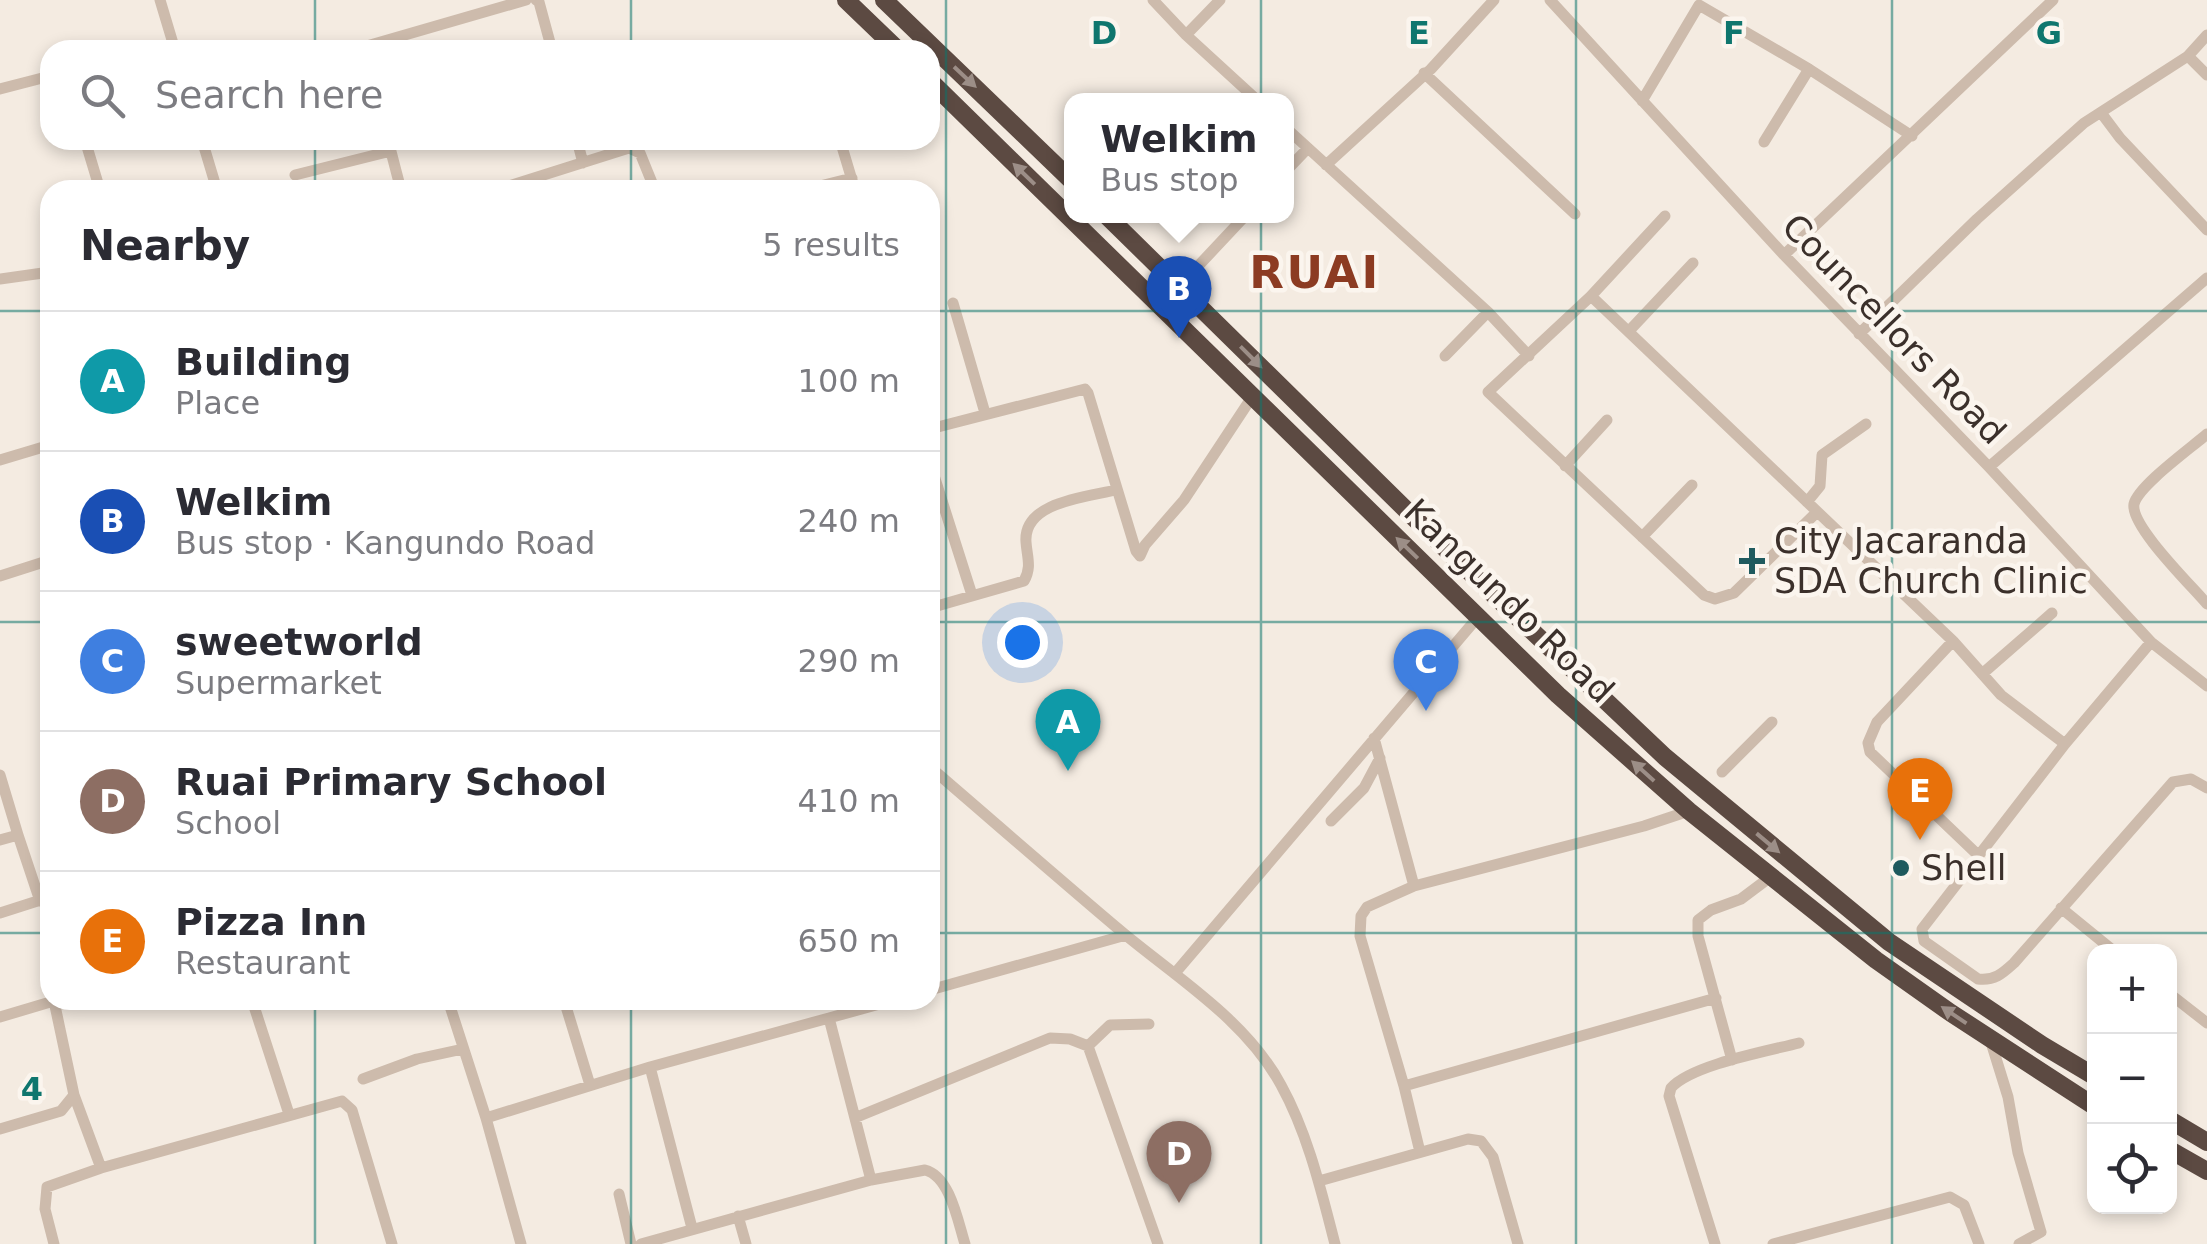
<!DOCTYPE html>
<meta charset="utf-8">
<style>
body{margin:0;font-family:"DejaVu Sans",sans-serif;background:#f2f2f3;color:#2b2b33}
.controls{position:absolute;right:30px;bottom:30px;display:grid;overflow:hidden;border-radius:20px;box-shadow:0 5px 15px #0003}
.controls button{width:90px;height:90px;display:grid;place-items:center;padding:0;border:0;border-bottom:2px solid #e1e1e2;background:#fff;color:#2b2b33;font:50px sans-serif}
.you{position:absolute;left:1022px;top:642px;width:35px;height:35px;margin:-25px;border:8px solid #fff;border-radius:50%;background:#1a73e8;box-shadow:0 0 0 15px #1a73e833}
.badge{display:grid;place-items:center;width:65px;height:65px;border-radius:50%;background:#1f5a5e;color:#fff;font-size:32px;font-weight:700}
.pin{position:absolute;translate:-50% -82px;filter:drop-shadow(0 2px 5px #0008)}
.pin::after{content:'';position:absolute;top:52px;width:35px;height:30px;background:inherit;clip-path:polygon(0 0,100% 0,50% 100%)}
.popup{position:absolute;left:1064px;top:93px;width:230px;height:130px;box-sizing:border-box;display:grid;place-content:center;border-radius:20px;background:#fff;filter:drop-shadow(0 2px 8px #0005);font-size:32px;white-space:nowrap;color:#7c7c81}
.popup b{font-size:38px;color:#2b2b33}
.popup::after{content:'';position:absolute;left:50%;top:100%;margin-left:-20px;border:20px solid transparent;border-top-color:#fff}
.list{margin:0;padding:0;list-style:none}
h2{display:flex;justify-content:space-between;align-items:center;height:130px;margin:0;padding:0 40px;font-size:42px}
h2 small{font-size:32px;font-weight:400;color:#7c7c81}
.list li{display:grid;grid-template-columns:65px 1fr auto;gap:30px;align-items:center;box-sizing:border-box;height:140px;padding:0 40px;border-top:2px solid #e1e1e2}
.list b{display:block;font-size:38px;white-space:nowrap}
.list p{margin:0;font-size:32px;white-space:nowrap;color:#7c7c81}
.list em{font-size:32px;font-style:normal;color:#7c7c81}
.icon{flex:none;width:55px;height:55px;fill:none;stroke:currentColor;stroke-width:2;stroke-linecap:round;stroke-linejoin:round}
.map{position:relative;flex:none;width:2207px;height:1244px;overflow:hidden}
.search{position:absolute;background:#fff;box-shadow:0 5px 15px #0003;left:40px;top:40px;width:900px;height:110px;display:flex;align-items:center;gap:25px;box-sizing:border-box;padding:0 35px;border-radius:30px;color:#7c7c81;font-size:38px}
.panel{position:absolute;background:#fff;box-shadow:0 5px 15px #0003;left:40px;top:180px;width:900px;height:830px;border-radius:30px}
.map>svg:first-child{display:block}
</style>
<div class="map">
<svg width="2207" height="1244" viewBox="0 0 2207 1244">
<rect width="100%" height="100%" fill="#f4ebe1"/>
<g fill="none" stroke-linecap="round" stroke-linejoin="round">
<!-- minor -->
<path stroke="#cdbbac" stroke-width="11" d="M 160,0 L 175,50
M 536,0 L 539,2 L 552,50
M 1153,0 L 1186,35
M 1220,0 L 1186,35 L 1257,100
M 1550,0 L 1784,255 L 1989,467 L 2151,642 L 2207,686
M 353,50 L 526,0
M 2188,56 L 2207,75
M 1424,73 L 1575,214
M 0,89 L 50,76
M 1642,101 L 1699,5 L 1809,69 L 1912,136
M 2102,114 L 2120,138 L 2207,230
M 1286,128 L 1488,312 L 1529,356
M 85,140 L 100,190
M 202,140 L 217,190
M 388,140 L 401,190
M 577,140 L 583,163
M 840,140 L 855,190
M 1764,142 L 1809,69
M 1326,165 L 1431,69 L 1494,0
M 1286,171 L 1308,148
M 295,175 L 391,151
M 496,190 L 629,148 L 640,153 L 655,190
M 804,190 L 852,178
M 1784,255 L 2053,0
M 0,279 L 50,272
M 1186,279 L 1246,215
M 1591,296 L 1665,216
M 953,303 L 985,413
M 1629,331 L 1693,263
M 1859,334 L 1977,219 L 2084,123 L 2188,56 L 2207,35
M 1445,356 L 1488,312
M 930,429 L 1085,389 L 1088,393 L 1136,551 L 1140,556 L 1145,545 L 1184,500 L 1252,397
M 2207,434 C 2191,448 2138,486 2134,504 C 2130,526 2192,586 2207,604
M 0,460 L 50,445
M 930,463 L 972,595
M 1565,466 L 1607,420
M 1989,467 L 2207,278
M 1807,502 L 1820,486 L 1822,455 L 1866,424
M 1817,512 L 1734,593 L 1715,599 L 1704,595 L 1488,392 L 1591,296 L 1953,641 L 2001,695 L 2065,744 L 2151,642
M 1642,537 L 1692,485
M 0,576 L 50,560
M 930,608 L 1024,581 C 1032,567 1027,557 1026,542 C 1023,502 1086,497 1116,490
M 1953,641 L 1877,722 L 1868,743 L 1870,752 L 1979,856
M 1982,674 L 2052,613
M 1374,738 L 1414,886
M 2065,744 L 1922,929 L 1924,941 L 1978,979 C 1994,981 2002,974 2014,963 L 2173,782 L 2191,779 L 2207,788
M 930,767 C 994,822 1058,878 1122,932 C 1177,978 1246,1020 1281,1085 C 1308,1134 1321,1190 1335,1244
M 1722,772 L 1772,722
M 0,775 L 18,835 L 0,840
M 1689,811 L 1644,826 L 1414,886 L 1367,907 L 1361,916 L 1360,936 L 1404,1086 L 1716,998
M 1331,821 L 1364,788 L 1380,758
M 18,835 L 40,901
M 2061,908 L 2115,952
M 0,913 L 50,897
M 1176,972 L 1478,617
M 930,990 L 1126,935
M 2170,994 L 2207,1023
M 252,1000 L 289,1114
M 448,1000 L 486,1118 L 521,1244
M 564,1000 L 590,1085
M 0,1017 L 57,1000
M 829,1018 L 894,1000
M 1990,1039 L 2008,1097 L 2018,1153 L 2041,1232 L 2019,1244
M 1088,1046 L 1158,1244
M 1732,1060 L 1698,936 L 1698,920 L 1711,910 L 1741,899 L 1769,878
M 650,1067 L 692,1228
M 363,1079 L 417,1059 L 463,1049
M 1404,1086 L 1420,1152
M 857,1117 L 1050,1038 L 1070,1039 L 1088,1046 L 1110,1025 L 1149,1024
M 486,1118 L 650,1067 L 829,1018 L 871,1180 L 925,1170 C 950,1176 958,1222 965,1244
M 0,1129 L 61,1111 L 74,1095 L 54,1001
M 101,1168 L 342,1101 L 352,1110 L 392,1244
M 1319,1181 L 1468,1139 L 1481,1141 L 1493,1157 L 1518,1244
M 619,1194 L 631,1244
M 738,1216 L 746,1244
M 54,1244 L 45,1209 L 47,1187 L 101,1168 L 74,1095
M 641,1244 L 871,1180
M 1715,1244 L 1669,1096 L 1671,1088 C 1691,1065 1768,1051 1799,1043
M 1773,1244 L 1950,1197 L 1964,1205 L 1979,1244"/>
<!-- highway -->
<path stroke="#5c4a42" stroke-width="18" d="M 846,0 L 898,50
M 884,0 L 1072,181
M 930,81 L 1558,695 L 1689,811 L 1876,960 L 1951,1013 L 2094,1106
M 1106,215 L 1454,557 L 1665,757 L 1889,942 L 2042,1045 L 2094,1076
M 2170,1120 L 2207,1142
M 2170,1150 L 2207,1171"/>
</g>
<!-- one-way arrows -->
<defs><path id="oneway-solid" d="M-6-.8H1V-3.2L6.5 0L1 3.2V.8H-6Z" transform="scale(2.5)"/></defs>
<g fill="#9c8e87">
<use href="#oneway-solid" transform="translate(965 77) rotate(43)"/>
<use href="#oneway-solid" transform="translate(1024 174) rotate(-136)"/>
<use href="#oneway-solid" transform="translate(1251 357) rotate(45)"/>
<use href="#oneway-solid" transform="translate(1407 548) rotate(-136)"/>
<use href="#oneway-solid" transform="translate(1643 771) rotate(-138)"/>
<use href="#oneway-solid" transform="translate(1768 843) rotate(40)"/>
<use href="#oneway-solid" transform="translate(1954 1015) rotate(-146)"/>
</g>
<!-- grid -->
<path fill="none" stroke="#0f766e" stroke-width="2.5" stroke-opacity="0.55" d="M 315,0 L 315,50M 631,0 L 631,50M 946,0 L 946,1244M 1261,0 L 1261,1244M 1576,0 L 1576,1244M 1892,0 L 1892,1244M 315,140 L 315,190M 631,140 L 631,190M 0,311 L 50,311M 930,311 L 2207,311M 0,622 L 50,622M 930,622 L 2207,622M 0,933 L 50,933M 930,933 L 2207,933M 315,1000 L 315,1244M 631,1000 L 631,1244"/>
<!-- markers -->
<g fill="#1f5a5e" stroke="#fbf5ee" stroke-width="4">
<path d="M1747 546h10v10h10v10h-10v10h-10v-10h-10v-10h10z"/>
<circle cx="1901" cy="868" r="10"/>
</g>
<g text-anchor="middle" stroke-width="9" stroke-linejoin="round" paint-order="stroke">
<!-- street labels -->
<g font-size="35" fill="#3b302b" stroke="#fbf5ee">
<text transform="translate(1894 329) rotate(46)" y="12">Councellors Road</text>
<text transform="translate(1509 601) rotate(44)" y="12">Kangundo Road</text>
</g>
<!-- poi labels -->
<g font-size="35" fill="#3b302b" stroke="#fbf5ee" text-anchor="start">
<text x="1774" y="553">City Jacaranda<tspan x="1774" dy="40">SDA Church Clinic</tspan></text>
<text x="1921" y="880">Shell</text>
</g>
<!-- district labels -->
<g font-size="45" font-weight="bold" letter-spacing="2.5" fill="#8c3b22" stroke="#fbf5ee">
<text x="1315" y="288">RUAI</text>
</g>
</g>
<g font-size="32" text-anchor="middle" font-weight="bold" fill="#0f766e" stroke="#fbf5ee" stroke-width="9" stroke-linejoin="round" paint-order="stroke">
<text x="1104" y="44">D</text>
<text x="1419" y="44">E</text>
<text x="1734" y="44">F</text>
<text x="2049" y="44">G</text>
<text x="32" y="1100">4</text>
</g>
</svg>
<div class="controls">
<button>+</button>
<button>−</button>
<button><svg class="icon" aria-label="locate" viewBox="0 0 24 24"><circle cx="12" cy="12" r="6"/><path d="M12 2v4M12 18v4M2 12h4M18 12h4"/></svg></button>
</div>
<div class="you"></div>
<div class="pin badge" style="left:1068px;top:771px;background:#0f9aa8">A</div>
<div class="pin badge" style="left:1179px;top:338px;background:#1a4fb4">B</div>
<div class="popup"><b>Welkim</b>Bus stop</div>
<div class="pin badge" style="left:1426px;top:711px;background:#3f7fe0">C</div>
<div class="pin badge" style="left:1179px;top:1203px;background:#8d6e63">D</div>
<div class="pin badge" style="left:1920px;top:840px;background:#e8710a">E</div>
<div class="search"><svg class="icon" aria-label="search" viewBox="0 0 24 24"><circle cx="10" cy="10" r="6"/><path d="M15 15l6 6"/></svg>Search here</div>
<section class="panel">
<h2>Nearby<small>5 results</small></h2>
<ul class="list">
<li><span class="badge" style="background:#0f9aa8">A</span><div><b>Building</b><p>Place</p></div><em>100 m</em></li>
<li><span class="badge" style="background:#1a4fb4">B</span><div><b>Welkim</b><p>Bus stop · Kangundo Road</p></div><em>240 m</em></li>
<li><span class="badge" style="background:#3f7fe0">C</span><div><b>sweetworld</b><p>Supermarket</p></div><em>290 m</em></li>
<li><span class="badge" style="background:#8d6e63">D</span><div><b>Ruai Primary School</b><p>School</p></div><em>410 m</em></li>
<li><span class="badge" style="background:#e8710a">E</span><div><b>Pizza Inn</b><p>Restaurant</p></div><em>650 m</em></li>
</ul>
</section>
</div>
